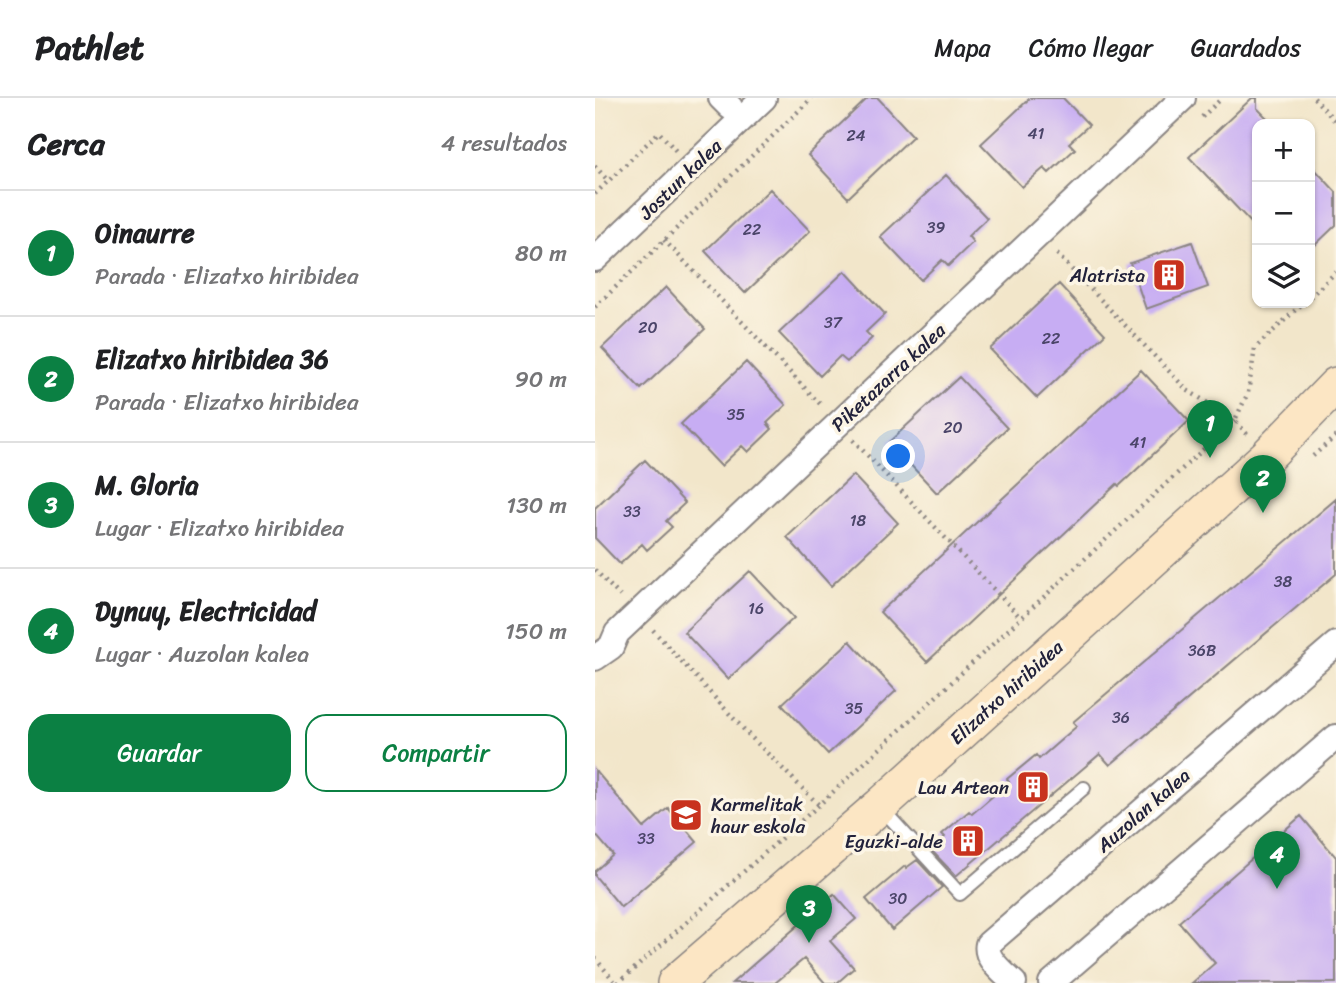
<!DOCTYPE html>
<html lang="es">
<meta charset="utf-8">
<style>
body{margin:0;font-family:Sriracha,sans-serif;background:#f2f2f2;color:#202124}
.controls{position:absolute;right:21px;top:21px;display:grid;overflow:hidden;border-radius:14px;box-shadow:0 2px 5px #0004}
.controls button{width:63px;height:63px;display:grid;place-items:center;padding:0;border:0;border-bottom:2px solid #e0e0e0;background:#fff;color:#202124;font:35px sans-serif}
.you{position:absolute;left:304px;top:359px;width:24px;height:24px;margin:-18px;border:5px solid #fff;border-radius:50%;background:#1a73e8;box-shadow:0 0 0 10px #1a73e833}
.badge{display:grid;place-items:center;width:46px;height:46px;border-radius:50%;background:#0b8043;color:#fff;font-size:23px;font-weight:700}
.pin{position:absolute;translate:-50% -58px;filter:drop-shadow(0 2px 4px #0008)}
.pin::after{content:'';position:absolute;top:37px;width:24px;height:21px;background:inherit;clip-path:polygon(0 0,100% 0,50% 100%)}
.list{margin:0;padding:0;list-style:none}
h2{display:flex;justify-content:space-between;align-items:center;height:91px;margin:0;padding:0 28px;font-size:30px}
h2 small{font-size:23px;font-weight:400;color:#757577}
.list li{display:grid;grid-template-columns:46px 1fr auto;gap:21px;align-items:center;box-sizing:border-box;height:126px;padding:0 28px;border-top:2px solid #e0e0e0}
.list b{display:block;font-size:26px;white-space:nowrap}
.list p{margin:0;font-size:23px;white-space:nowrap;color:#757577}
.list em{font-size:23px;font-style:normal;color:#757577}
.actions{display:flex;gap:14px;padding:21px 28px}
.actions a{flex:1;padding:16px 0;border:2px solid #0b8043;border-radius:21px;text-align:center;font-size:24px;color:#0b8043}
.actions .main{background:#0b8043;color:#fff}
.icon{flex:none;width:38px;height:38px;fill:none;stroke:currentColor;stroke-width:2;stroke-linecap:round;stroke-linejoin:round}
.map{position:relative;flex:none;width:741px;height:885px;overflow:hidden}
header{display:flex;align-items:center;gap:42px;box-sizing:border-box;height:98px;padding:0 35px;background:#fff;border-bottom:2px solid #e0e0e0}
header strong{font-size:33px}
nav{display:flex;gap:38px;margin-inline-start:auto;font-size:24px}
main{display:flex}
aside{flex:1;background:#fff}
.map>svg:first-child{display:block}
</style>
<header>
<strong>Pathlet</strong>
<nav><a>Mapa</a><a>Cómo llegar</a><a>Guardados</a></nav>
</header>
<main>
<aside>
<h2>Cerca<small>4 resultados</small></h2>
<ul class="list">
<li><span class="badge">1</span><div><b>Oinaurre</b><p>Parada · Elizatxo hiribidea</p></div><em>80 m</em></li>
<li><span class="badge">2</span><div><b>Elizatxo hiribidea 36</b><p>Parada · Elizatxo hiribidea</p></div><em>90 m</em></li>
<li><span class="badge">3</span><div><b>M. Gloria</b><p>Lugar · Elizatxo hiribidea</p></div><em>130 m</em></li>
<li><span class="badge">4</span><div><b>Dynuy, Electricidad</b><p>Lugar · Auzolan kalea</p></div><em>150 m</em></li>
</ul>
<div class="actions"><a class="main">Guardar</a><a>Compartir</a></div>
</aside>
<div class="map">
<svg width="741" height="885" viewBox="0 0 741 885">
<rect width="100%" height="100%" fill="#fcf5e5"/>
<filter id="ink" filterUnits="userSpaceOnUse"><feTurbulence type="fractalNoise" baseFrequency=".0143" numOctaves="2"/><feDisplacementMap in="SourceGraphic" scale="14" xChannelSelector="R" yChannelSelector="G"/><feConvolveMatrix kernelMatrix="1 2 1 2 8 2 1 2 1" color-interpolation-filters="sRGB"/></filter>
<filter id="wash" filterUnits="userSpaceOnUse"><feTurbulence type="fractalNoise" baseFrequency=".00686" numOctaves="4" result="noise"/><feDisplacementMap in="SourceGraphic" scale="28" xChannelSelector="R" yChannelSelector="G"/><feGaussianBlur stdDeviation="1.57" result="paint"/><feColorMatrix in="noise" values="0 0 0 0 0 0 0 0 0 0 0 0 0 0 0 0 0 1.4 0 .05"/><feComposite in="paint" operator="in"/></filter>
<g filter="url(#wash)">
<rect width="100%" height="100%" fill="#f2e6ca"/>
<g id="blocks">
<!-- building -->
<path fill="#c7adf3" d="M 273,0 L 283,0 L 318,38 L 253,100 L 213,57 Z
M 435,0 L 468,0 L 494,27 L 474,45 L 480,51 L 454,75 L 449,70 L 427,89 L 386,46 Z
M 657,0 L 662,0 L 662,10 L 678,26 L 662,26 L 662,131 L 594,59 Z
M 715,66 L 741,94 L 741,127 L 715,152 Z
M 351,77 L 392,120 L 373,138 L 378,144 L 353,168 L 347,162 L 326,182 L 285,139 Z
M 175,91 L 215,133 L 150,195 L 110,153 Z
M 597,144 L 613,189 L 551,211 L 535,165 Z
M 250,173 L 290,216 L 271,234 L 277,240 L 252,264 L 245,258 L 225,278 L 184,235 Z
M 464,186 L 510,236 L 442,300 L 395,251 Z
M 71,189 L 110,231 L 46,291 L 7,250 Z
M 151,264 L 191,307 L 172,325 L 177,331 L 153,354 L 147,348 L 126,368 L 86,326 Z
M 546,272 L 594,323 L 524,388 L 522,386 L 332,564 L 285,514 Z
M 364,279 L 412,330 L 342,395 L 294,344 Z
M 50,362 L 90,405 L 71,423 L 77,429 L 52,452 L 47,446 L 25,466 L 0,440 L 0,410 Z
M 258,377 L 303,425 L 236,488 L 192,439 Z
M 741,401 L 741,476 L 515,667 L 505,656 L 361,778 L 335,751 L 350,739 L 347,736 L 374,713 L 377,716 L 414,684 L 412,681 L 441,657 L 444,661 L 482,628 L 478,624 Z
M 155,473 L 199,520 L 133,581 L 89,534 Z
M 255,543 L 301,593 L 233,656 L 187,606 Z
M 0,672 L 49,730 L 73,710 L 102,744 L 26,809 L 0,778 L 0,773 L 18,757 L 0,736 Z
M 706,718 L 741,759 L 741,885 L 597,885 L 620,865 L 584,824 Z
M 322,762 L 347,789 L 297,832 L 271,801 L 310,768 L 311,770 Z
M 239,796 L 261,821 L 235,843 L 259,870 L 242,885 L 230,885 L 209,861 L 180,885 L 137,885 Z"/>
</g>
</g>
<g filter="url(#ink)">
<use href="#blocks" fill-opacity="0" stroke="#8a8482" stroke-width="2"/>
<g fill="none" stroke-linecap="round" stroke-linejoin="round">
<defs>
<path id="service" d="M 287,711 L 365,796 L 489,690"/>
<path id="minor" d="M 126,0 L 135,9
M 0,161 L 169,0
M 0,560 L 16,549 L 22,535 L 588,0
M 419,885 C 409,875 389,861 393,846 L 741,546
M 456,885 L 741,639"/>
<path id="secondary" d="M 80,885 L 285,708 L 672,358 L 741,287"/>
</defs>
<!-- service casing -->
<use href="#service" stroke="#8a8482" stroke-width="16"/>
<!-- minor casing -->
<use href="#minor" stroke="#8a8482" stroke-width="28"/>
<!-- secondary casing -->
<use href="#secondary" stroke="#8a8482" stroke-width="38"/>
<!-- path -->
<path stroke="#8a8482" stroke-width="4.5" stroke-dasharray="2 5" stroke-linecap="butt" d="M 719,0 L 741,24
M 607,19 L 627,0
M 0,68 L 13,83
M 0,96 L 64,34 L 81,53
M 69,142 L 226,307
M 715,199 L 741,174
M 0,209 L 217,0
M 652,336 L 640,322 L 653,295 L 660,250 L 708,205
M 258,342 L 426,520
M 718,358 L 741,338
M 0,472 L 25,498
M 58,532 L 152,635 L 224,707
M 0,860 L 21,885
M 23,885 L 224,707 L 640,322 L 592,292 L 461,155"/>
<!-- service -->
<use href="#service" stroke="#fff" stroke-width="12"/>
<!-- minor -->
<use href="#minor" stroke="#fff" stroke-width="24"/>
<!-- secondary -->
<use href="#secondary" stroke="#fce6c4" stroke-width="35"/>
</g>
</g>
<!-- icons -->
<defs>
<symbol id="building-square" viewBox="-11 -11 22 22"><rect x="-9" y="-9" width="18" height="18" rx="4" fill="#c8321e" stroke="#fcf5e5"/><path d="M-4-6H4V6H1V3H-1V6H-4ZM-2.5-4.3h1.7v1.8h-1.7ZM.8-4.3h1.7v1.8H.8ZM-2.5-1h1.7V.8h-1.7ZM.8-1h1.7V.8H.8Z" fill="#fff"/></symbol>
<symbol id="school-square" viewBox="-11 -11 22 22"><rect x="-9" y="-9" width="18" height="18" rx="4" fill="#c8321e" stroke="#fcf5e5"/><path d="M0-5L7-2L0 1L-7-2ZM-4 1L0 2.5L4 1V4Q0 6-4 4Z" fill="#fff"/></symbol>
</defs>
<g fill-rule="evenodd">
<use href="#building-square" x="555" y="158" width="38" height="38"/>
<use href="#building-square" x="419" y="670" width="38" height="38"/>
<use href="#school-square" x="72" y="698" width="38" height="38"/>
<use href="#building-square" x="354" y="724" width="38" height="38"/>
</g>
<g text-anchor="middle" stroke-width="7" stroke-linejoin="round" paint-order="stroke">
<!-- number labels -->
<g font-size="16" fill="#4b4569">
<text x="441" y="41">41</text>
<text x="261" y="43">24</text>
<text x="341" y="135">39</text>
<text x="157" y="137">22</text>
<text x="238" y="230">37</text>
<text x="53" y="235">20</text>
<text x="456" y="246">22</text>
<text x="141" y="322">35</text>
<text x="358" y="335">20</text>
<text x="543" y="350">41</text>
<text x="37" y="419">33</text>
<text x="263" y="428">18</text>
<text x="688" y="489">38</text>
<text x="161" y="516">16</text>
<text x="607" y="558">36B</text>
<text x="259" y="616">35</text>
<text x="526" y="625">36</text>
<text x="51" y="746">33</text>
<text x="303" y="806">30</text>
</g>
<!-- street labels -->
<g font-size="19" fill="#22223b" stroke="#fcf5e5">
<text transform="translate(85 81) rotate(-44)" y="7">Jostun kalea</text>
<text transform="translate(293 279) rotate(-43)" y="7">Piketazarra kalea</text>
<text transform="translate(411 594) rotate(-42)" y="7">Elizatxo hiribidea</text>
<text transform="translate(548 712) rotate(-41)" y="7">Auzolan kalea</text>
</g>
<!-- poi labels -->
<g font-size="19" fill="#22223b" stroke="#fcf5e5" text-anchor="end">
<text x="550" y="184">Alatrista</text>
<text x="414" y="696">Lau Artean</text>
<text x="116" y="713" text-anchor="start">Karmelitak<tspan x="116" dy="22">haur eskola</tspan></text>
<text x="348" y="750">Eguzki-alde</text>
</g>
</g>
</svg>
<div class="controls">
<button>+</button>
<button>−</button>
<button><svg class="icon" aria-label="layers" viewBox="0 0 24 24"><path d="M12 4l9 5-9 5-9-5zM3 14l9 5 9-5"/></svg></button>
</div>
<div class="you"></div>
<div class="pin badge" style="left:615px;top:360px">1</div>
<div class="pin badge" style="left:668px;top:415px">2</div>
<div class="pin badge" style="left:214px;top:845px">3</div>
<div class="pin badge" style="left:682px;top:791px">4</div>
</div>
</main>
